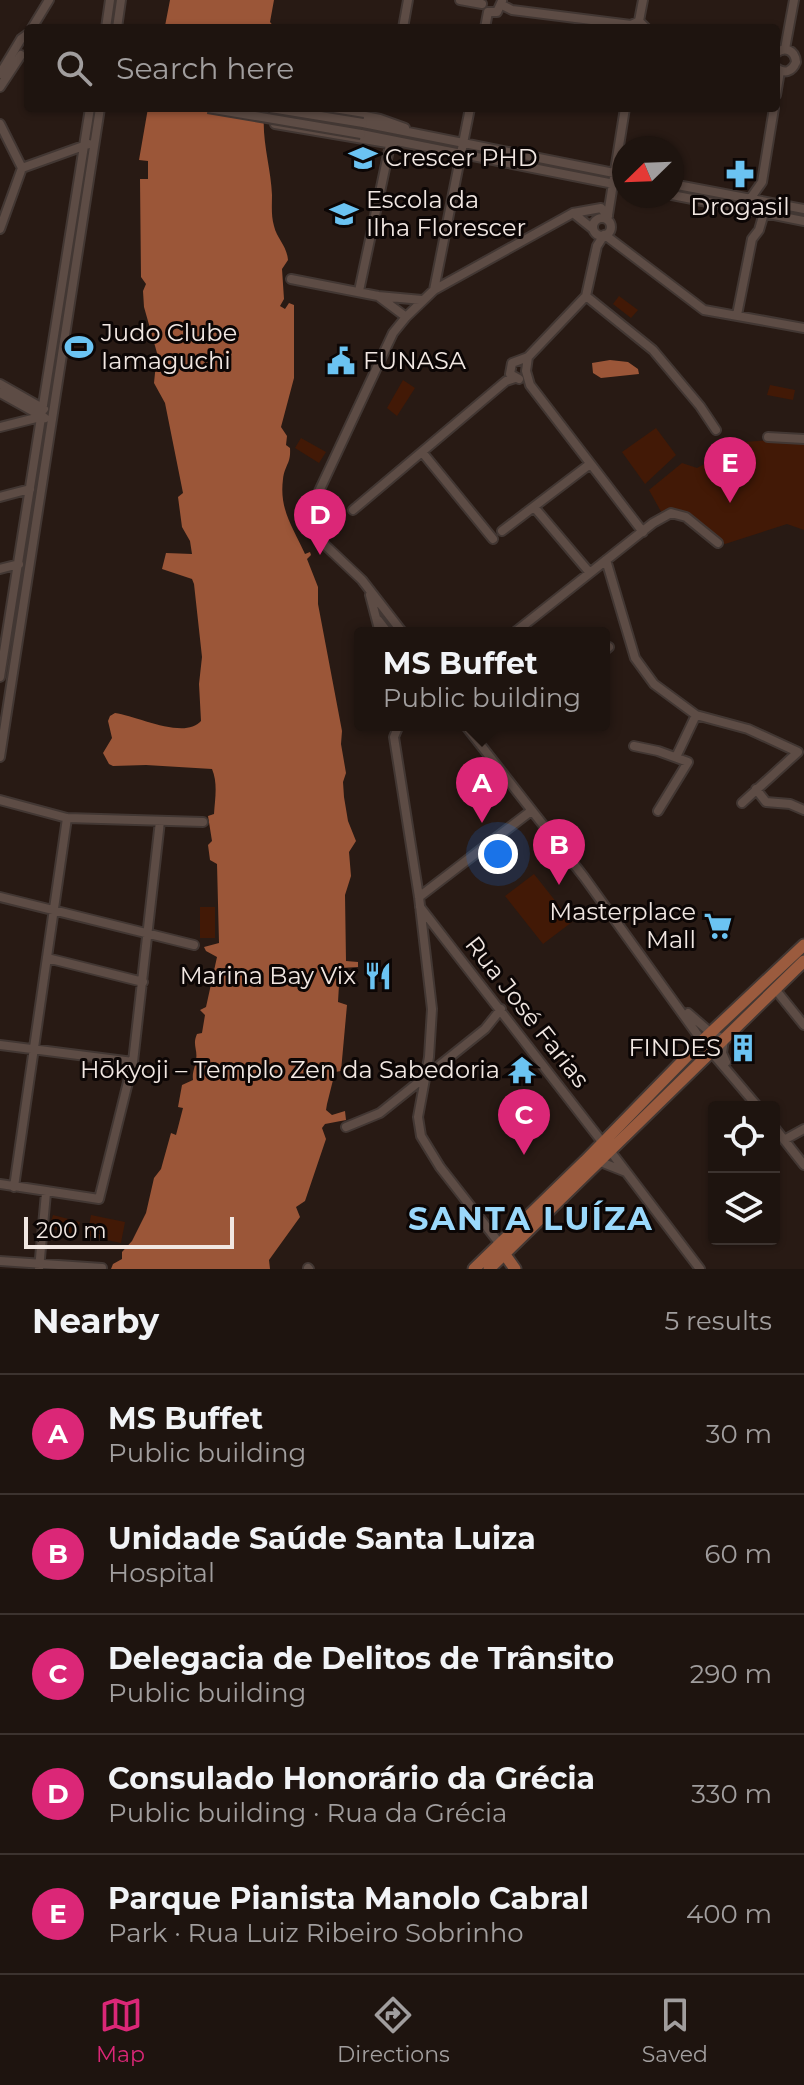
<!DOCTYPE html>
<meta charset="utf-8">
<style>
body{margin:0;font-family:Montserrat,sans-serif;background:#2b211d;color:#f1f3f6}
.controls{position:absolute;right:24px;bottom:24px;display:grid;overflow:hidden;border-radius:8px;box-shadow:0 2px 6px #0004}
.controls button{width:72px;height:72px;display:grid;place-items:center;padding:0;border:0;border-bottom:2px solid #3c332f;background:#1e140f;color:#f1f3f6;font:40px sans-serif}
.compass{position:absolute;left:612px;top:136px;width:72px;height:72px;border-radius:50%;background:#1e140f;box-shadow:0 2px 6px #0004;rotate:247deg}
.scale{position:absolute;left:24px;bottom:20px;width:210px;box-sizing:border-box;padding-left:8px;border:4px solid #f1e7e2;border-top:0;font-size:22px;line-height:28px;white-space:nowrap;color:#f1e7e2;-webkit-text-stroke:6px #0c0605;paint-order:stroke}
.you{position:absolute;left:498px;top:854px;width:28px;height:28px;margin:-20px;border:6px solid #fff;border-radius:50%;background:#1a73e8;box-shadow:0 0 0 12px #1a73e833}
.badge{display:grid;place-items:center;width:52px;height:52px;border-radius:50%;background:#db2777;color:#fff;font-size:26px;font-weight:700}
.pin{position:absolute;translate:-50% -66px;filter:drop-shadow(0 2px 4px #0008)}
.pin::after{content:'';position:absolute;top:42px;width:28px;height:24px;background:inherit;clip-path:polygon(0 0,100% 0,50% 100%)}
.popup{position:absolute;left:354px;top:627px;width:256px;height:104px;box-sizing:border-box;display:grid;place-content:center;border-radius:8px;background:#1e140f;filter:drop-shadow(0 2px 6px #0005);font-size:26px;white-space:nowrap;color:#a19e9e}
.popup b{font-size:30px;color:#f1f3f6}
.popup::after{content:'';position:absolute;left:50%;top:100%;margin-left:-16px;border:16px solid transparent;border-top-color:#1e140f}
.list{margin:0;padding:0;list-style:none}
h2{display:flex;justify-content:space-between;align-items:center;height:104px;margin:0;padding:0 32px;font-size:34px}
h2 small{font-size:26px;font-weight:400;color:#a19e9e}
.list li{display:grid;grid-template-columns:52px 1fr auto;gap:24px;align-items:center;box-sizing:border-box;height:120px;padding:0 32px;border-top:2px solid #3c332f}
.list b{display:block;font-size:30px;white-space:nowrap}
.list p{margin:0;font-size:26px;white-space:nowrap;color:#a19e9e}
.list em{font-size:26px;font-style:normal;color:#a19e9e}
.icon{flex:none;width:44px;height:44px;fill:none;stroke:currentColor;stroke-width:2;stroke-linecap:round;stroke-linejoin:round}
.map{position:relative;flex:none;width:804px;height:1269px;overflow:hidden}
.search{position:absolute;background:#1e140f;box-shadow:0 2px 6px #0004;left:24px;right:24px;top:24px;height:88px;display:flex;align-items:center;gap:20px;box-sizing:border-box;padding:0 28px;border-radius:8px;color:#a19e9e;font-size:30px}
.sheet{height:704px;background:#1e140f}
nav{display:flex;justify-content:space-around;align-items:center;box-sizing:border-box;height:112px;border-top:2px solid #3c332f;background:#1e140f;font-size:22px;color:#a19e9e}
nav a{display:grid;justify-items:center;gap:4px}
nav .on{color:#db2777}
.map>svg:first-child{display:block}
</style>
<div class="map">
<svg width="804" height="1269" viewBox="0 0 804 1269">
<rect width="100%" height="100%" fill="#281a14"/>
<!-- green -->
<path fill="#421906" d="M 619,296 L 638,310 L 631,318 L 613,304 Z
M 403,380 L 415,388 L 397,416 L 387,408 Z
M 770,385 L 795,390 L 793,400 L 767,395 Z
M 656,428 L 676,455 L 645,484 L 622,452 Z
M 301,438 L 326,452 L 319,463 L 295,448 Z
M 769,440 L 804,441 L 804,530 L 787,524 L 725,544 L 678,516 L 664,517 L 649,490 L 682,463 L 697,468 L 708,462 L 707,453 L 719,444 Z
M 534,874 L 572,922 L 543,944 L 505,896 Z
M 200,907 L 215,907 L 215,938 L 200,938 Z
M 53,1215 L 80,1222 L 76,1235 L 49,1228 Z
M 91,1215 L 125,1222 L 121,1243 L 87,1236 Z"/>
<!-- water -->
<path fill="#9b5638" d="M 170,0 L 274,0 L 270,22 L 275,28 L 162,28 L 165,26 Z
M 148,108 L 265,108 C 260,135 271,167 272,195 C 272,205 271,216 274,226 C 277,239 287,246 288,260 L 282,269 L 284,299 L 280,306 L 285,309 L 289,303 L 294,305 L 294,378 L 281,427 L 287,436 L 286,445 L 290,448 C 291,464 285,464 283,479 C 279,510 293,527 305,554 L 310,552 L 311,555 L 307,559 L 318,587 L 318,604 L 342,731 L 341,744 L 346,773 L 343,782 L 344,797 L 348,821 L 356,841 L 349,852 L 351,876 L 345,895 L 346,961 L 358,962 L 358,967 L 340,968 L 338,1002 L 347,1005 L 341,1071 L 335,1072 L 327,1104 L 326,1110 L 332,1115 L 345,1111 L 346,1120 L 325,1124 L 322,1128 L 326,1139 L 305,1201 L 296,1207 L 300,1217 L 269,1260 L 270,1269 L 111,1269 L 113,1264 L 122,1259 L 122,1252 L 132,1241 L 146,1213 L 154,1178 L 161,1169 L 171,1133 L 176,1135 L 183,1108 L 178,1107 L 182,1085 L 193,1080 C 192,1072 195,1068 196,1060 C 198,1049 192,1045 197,1034 L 202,1033 L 205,1015 L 200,1010 L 206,1007 L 217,957 L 206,951 L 204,947 L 219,943 L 217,864 L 210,860 L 208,845 L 212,841 L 208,816 L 214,814 C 215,799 218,783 212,769 L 146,765 L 113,766 L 109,764 L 103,753 L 112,738 L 108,721 L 110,716 L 115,713 C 137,716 185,740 201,721 L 199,684 L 202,657 L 194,584 L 192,579 L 162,569 L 166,553 L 192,554 L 190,541 L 182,527 L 178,497 L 183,493 L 165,403 L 154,383 L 157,353 L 144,307 L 143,291 L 146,284 L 141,277 L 140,179 L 148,179 L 148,161 L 139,160 Z
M 610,360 L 628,362 L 638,369 L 639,374 L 601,378 L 593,373 L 592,363 Z"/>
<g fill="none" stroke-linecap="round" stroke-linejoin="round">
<defs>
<path id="minor" d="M 460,0 L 482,4
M 502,5 L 512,10 L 631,25 L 639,21 L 646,28
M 488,12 L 497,12 L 502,1
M 639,21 L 643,0
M 32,28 L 49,0
M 106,28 L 110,0
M 117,28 L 121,0
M 403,28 L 408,0
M 485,28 L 488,12
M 785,49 L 794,0
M 776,53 C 785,46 795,50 796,62
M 776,68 C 785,74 792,72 796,62
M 0,74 L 21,39 L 28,34
M 0,87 L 21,55
M 776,95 L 780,71
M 276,108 L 275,124 L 393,144
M 325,108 L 380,119 L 405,128
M 363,123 L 624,175
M 0,124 L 22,168
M 361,134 L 624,186
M 22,168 L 89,144
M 672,184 L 804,209
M 672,195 L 804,221
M 750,199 L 762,182 L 774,108
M 573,213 L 593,229
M 608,215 L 625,108
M593 227a9 9 0 1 1 18 0a9 9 0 1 1-18 0Z
M 0,229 L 22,168
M 605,235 L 704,310 L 804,328
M 291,279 L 378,296 L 422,300
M 434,290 L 470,108
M 359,291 L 390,145
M 378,296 L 406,317
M 586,296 L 653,350 L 700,406 L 716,430
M 586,296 L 597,246 L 604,235
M 737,315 L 752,239 L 759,230 L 764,213
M 528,357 L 526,371 L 530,385 L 643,532
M 519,379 L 510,374 L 512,363 L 528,357 L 586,296
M 0,384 L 44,409
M 0,393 L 45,418
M 0,427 L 40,417
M 768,437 L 804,439
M 422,452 L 493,539
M 0,497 L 30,489
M 534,507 L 590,573
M 353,510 L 506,381 L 515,378
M 502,531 L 590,464
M 606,560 L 635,658 L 654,684 L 696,715 L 748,729 L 798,752 L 742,803
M 0,569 L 19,564
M 370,595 L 380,633
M 378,620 L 388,633
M 403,633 L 362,580 L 325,545 L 313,529 L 311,517 L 314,502 L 393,333 L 406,317 L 434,290 L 573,213 L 601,208 L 608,216
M 514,633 L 653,523 L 671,513 L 686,517 L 718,543
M 604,651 L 609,647
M 0,677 L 90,108
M 399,725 L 394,737 L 419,897 L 432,1009 L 429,1057 L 418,1117 L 421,1136 L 440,1167 L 500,1244
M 465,725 L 584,877 L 702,1041 L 758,1107
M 634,746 L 658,751 L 688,762 L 658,811
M 0,757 L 100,108
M 676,757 L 696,715
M 756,789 L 766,802 L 790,804 L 804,810
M 0,800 L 67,818 L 203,822
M 0,897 L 194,945
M 419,897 L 531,811
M 420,907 L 603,1143
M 47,958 L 143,982
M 775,989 L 804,1025
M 688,1013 L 711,1033 L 724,1039 L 722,1053 L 726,1062
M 0,1045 L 133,1062
M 346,1127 L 380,1113 L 485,1029 L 501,1009
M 774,1127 L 804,1165
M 784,1140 L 804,1129
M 611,1152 L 700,1269
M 598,1161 L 626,1172
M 0,1184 L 99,1199 L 133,1062 L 160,821
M 14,1187 L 67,818
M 0,1261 L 102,1268
M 308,1268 L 309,1269
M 39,1269 L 46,1193"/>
<path id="major" d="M 501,1249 L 515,1269
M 474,1269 L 585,1161 L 702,1041 L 804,945
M 489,1269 L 804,961"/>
</defs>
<!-- minor casing -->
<use href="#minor" stroke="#423733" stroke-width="12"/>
<!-- major casing -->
<use href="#major" stroke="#423733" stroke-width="15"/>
<!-- minor -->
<use href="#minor" stroke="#5d4c45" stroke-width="8"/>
<!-- major -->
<use href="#major" stroke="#9b5b3e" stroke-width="11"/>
<defs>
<path id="minor-bridge" d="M 208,108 L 361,134
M 271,108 L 363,123"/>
</defs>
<!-- minor-bridge casing -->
<use href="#minor-bridge" stroke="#423733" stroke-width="12" stroke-linecap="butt"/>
<!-- minor-bridge -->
<use href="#minor-bridge" stroke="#5d4c45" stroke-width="8"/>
</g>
<!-- icons -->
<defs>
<symbol id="school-bare" viewBox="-9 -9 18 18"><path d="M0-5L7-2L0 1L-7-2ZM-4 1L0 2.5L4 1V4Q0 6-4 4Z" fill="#6bc3f2" stroke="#0c0605" stroke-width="2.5" paint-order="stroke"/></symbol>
<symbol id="pharmacy-bare" viewBox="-9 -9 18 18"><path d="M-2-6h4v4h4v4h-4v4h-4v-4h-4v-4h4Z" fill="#6bc3f2" stroke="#0c0605" stroke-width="2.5" paint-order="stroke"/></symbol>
<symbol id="stadium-bare" viewBox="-9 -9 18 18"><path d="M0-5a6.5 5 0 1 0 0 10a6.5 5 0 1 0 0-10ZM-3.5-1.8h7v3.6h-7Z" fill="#6bc3f2" stroke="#0c0605" stroke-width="2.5" paint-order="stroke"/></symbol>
<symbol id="civic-bare" viewBox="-9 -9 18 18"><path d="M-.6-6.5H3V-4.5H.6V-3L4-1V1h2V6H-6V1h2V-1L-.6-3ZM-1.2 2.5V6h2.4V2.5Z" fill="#6bc3f2" stroke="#0c0605" stroke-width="2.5" paint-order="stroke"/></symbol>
<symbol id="supermarket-bare" viewBox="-9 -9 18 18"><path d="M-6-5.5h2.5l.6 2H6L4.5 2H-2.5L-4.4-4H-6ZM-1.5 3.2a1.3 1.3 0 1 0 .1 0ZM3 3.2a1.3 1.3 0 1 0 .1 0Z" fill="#6bc3f2" stroke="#0c0605" stroke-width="2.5" paint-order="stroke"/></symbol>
<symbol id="restaurant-bare" viewBox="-9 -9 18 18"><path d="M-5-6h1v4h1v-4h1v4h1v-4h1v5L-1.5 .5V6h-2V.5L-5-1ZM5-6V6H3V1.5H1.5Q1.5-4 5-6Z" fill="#6bc3f2" stroke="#0c0605" stroke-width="2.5" paint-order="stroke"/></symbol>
<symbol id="building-bare" viewBox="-9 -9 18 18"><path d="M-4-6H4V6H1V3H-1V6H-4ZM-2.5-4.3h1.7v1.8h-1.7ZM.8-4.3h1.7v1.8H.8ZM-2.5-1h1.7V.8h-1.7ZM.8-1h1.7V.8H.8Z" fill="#6bc3f2" stroke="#0c0605" stroke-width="2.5" paint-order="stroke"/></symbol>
<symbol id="temple-bare" viewBox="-9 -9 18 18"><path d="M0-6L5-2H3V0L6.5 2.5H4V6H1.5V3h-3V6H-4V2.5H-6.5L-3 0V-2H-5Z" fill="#6bc3f2" stroke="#0c0605" stroke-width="2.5" paint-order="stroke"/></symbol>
</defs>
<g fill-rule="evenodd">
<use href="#school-bare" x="343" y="138" width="40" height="40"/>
<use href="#pharmacy-bare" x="720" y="154" width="40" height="40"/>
<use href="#school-bare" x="324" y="194" width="40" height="40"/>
<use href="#stadium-bare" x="59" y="327" width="40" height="40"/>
<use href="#civic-bare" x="321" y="341" width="40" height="40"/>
<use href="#supermarket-bare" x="698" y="906" width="40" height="40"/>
<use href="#restaurant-bare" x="358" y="956" width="40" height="40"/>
<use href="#building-bare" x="723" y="1028" width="40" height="40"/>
<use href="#temple-bare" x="502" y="1050" width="40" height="40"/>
</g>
<g text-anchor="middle" stroke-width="6" stroke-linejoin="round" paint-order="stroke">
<!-- poi labels -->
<g font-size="24" fill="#f1e7e2" stroke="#0c0605" text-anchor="start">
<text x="385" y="166">Crescer PHD</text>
<text x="366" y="208">Escola da<tspan x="366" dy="28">Ilha Florescer</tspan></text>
<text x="740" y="215" text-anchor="middle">Drogasil</text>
<text x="101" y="341">Judo Clube<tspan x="101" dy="28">Iamaguchi</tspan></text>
<text x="363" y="369">FUNASA</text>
<text x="696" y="920" text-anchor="end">Masterplace<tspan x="696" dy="28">Mall</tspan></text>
<text x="356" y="984" text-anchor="end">Marina Bay Vix</text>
<text x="721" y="1056" text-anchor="end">FINDES</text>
<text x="500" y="1078" text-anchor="end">Hōkyoji – Templo Zen da Sabedoria</text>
</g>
<!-- street labels -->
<g font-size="24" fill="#f1e7e2" stroke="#0c0605">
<text transform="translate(527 1012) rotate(52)" y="8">Rua José Farias</text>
</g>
<!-- district labels -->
<g font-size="32" font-weight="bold" letter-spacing="2" fill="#9ad8fb" stroke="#0c0605">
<text x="531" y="1230">SANTA LUÍZA</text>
</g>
</g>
</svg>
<div class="controls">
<button><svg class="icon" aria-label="locate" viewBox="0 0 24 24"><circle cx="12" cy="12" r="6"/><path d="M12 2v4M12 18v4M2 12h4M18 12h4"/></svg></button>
<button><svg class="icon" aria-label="layers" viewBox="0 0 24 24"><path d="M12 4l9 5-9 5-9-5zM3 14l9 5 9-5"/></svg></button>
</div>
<svg class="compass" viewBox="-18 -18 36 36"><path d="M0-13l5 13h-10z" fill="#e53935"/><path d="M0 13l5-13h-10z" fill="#a19e9e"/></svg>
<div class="scale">200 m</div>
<div class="you"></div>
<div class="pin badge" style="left:482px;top:823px">A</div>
<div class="popup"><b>MS Buffet</b>Public building</div>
<div class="pin badge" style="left:559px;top:885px">B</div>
<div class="pin badge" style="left:524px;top:1155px">C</div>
<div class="pin badge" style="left:320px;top:555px">D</div>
<div class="pin badge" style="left:730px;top:503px">E</div>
<div class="search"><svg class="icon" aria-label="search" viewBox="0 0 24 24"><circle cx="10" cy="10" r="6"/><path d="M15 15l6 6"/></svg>Search here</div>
</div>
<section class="sheet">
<h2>Nearby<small>5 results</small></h2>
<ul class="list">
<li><span class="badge">A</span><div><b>MS Buffet</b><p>Public building</p></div><em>30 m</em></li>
<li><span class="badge">B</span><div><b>Unidade Saúde Santa Luiza</b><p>Hospital</p></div><em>60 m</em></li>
<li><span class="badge">C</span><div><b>Delegacia de Delitos de Trânsito</b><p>Public building</p></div><em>290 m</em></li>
<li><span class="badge">D</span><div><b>Consulado Honorário da Grécia</b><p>Public building · Rua da Grécia</p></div><em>330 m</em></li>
<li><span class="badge">E</span><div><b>Parque Pianista Manolo Cabral</b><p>Park · Rua Luiz Ribeiro Sobrinho</p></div><em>400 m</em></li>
</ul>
</section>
<nav>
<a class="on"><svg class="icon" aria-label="map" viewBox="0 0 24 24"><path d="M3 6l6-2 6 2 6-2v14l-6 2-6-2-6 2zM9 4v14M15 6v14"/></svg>Map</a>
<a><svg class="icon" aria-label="directions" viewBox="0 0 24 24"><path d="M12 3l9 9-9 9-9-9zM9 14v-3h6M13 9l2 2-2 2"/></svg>Directions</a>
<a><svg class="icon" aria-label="saved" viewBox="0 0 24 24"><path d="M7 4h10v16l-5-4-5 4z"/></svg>Saved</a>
</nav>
